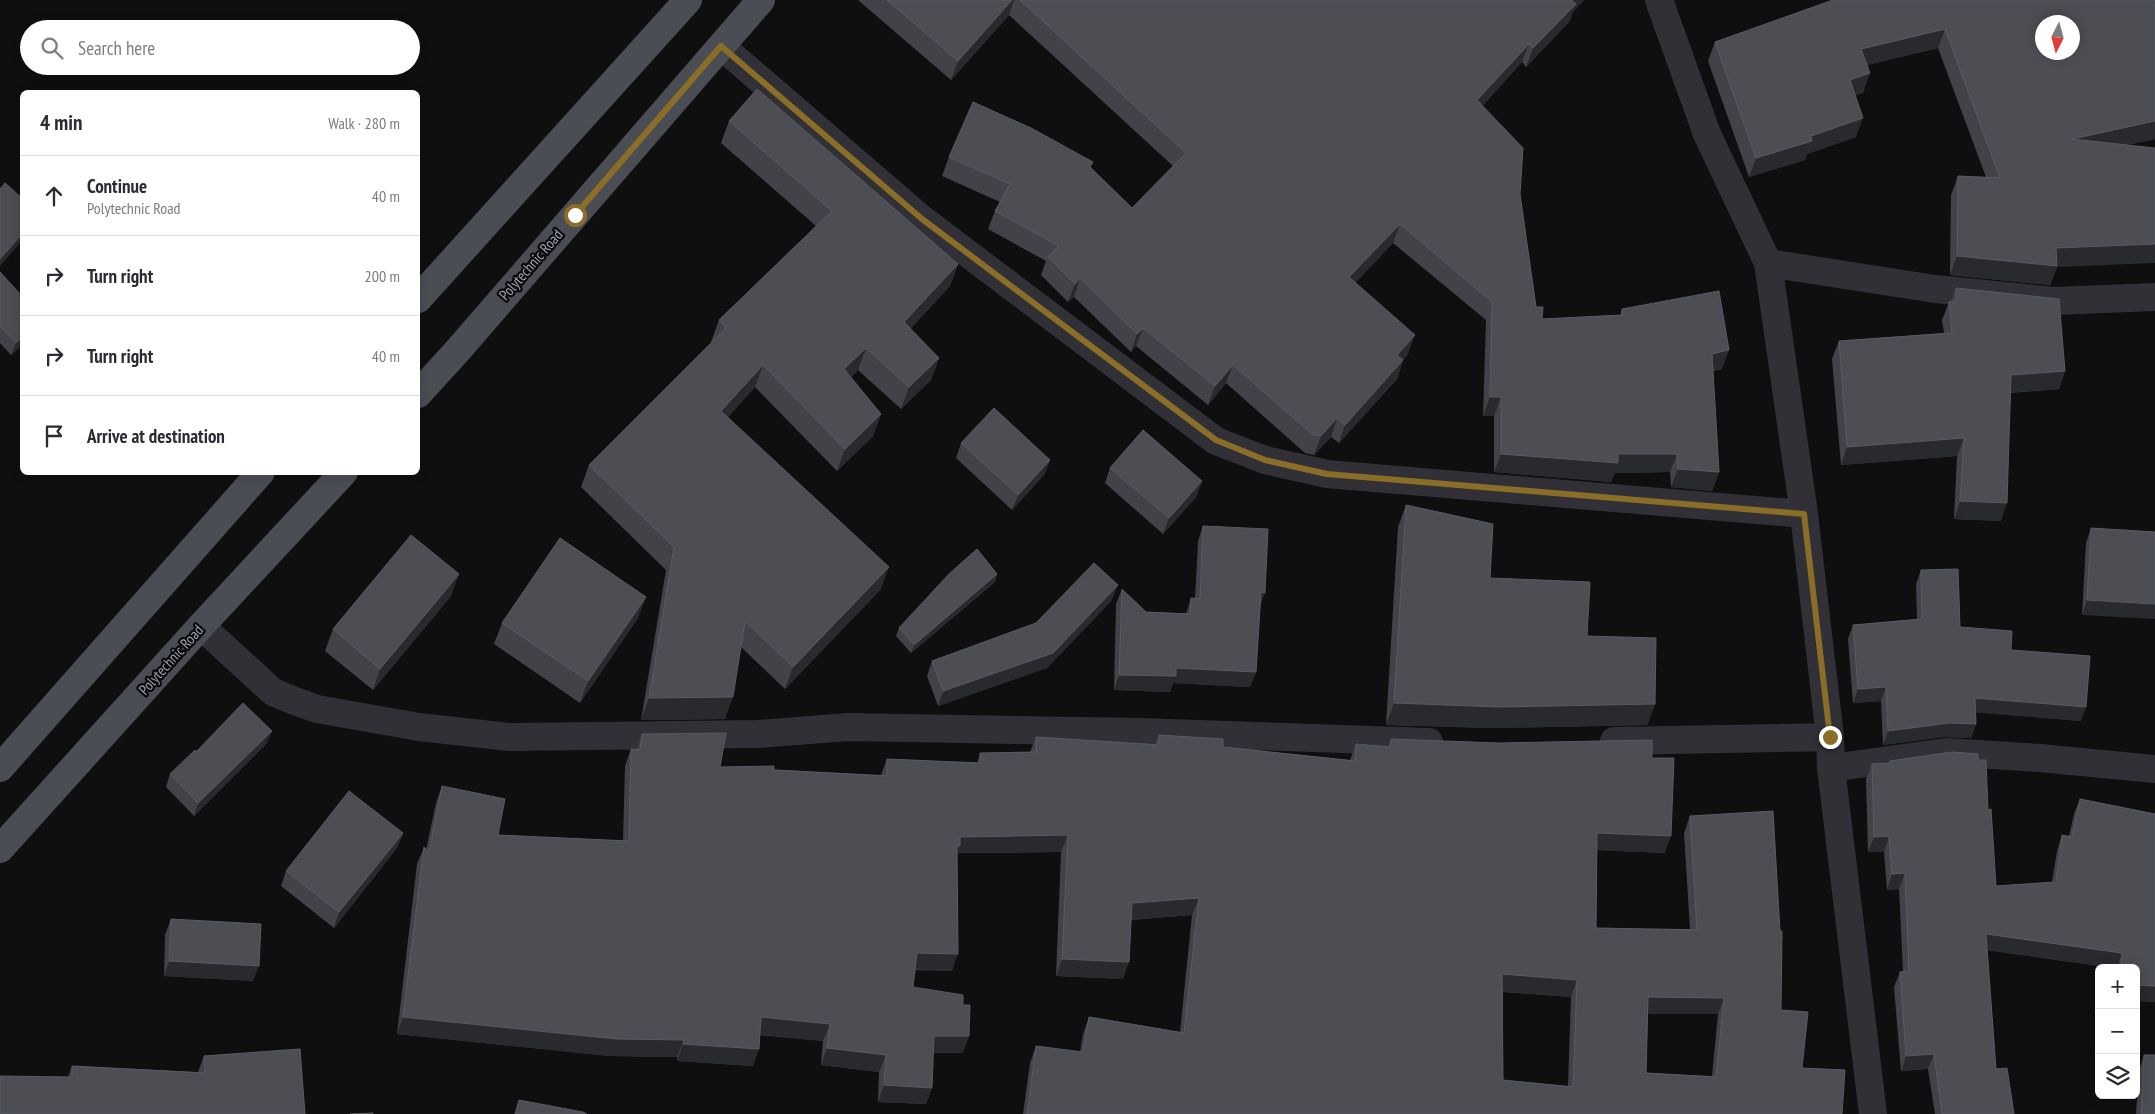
<!DOCTYPE html>
<meta charset="utf-8">
<style>
body{margin:0;font-family:"PT Sans Narrow",sans-serif;background:#f7f7f7;color:#2b2b33}
.controls{position:absolute;right:15px;bottom:15px;display:grid;overflow:hidden;border-radius:8px;box-shadow:0 2px 12px #0003}
.controls button{width:45px;height:45px;display:grid;place-items:center;padding:0;border:0;border-bottom:1px solid #e1e1e2;background:#fff;color:#2b2b33;font:25px sans-serif}
.compass{position:absolute;left:2035px;top:15px;width:45px;height:45px;border-radius:50%;background:#fff;box-shadow:0 2px 12px #0003;rotate:186deg}
.stop{position:absolute;width:15px;height:15px;margin:-11px;border:4px solid #8a6e27;border-radius:50%;background:#fff}
.stop.end{background:#8a6e27;border-color:#fff;box-shadow:0 1px 5px #0008}
.list{margin:0;padding:0;list-style:none}
h2{display:flex;justify-content:space-between;align-items:center;height:65px;margin:0;padding:0 20px;font-size:21px}
h2 small{font-size:16px;font-weight:400;color:#7c7c81}
.list li{display:grid;grid-template-columns:32px 1fr auto;gap:15px;align-items:center;box-sizing:border-box;height:80px;padding:0 20px;border-top:1px solid #e1e1e2}
.list b{display:block;font-size:19px;white-space:nowrap}
.list p{margin:0;font-size:16px;white-space:nowrap;color:#7c7c81}
.list em{font-size:16px;font-style:normal;color:#7c7c81}
.icon{flex:none;width:28px;height:28px;fill:none;stroke:currentColor;stroke-width:2;stroke-linecap:round;stroke-linejoin:round}
.map{position:relative;flex:none;width:2155px;height:1114px;overflow:hidden}
.search{position:absolute;background:#fff;box-shadow:0 2px 12px #0003;left:20px;top:20px;width:400px;height:55px;display:flex;align-items:center;gap:12px;box-sizing:border-box;padding:0 18px;border-radius:28px;color:#7c7c81;font-size:19px}
.panel{position:absolute;background:#fff;box-shadow:0 2px 12px #0003;left:20px;top:90px;width:400px;height:385px;border-radius:8px}
.map>svg:first-child{display:block}
</style>
<div class="map">
<svg width="2155" height="1114" viewBox="0 0 2155 1114">
<rect width="100%" height="100%" fill="#0f0f10"/>
<g fill="none" stroke-linecap="round" stroke-linejoin="round">
<!-- minor -->
<path stroke="#303036" stroke-width="28" d="M 1659,0 L 1707,134 L 1768,263 L 1804,514 L 1830,737 L 1831,768 L 1873,1114
M 721,46 L 922,219 L 1216,441 L 1265,460 L 1327,474 L 1804,514
M 1768,263 L 1935,289 L 2055,301 L 2155,297
M 201,626 L 273,692 L 292,700 L 317,709 L 419,727 L 510,737 L 758,734 L 848,727 L 1139,732 L 1429,742
M 1614,741 L 1830,737
M 1831,768 L 1946,752 L 2040,758 L 2155,769"/>
<!-- major -->
<path stroke="#4b4d55" stroke-width="28" d="M 418,299 L 688,0
M 418,394 L 459,349 L 761,0
M 0,768 L 261,472
M 0,849 L 201,626 L 344,472"/>
</g>
<!-- wall -->
<path fill="#424349" fill-rule="evenodd" d="M 858,0 L 1584,0 L 1573,12 L 1569,22 L 1526,67 L 1522,62 L 1482,106 L 1520,194 L 1536,307 L 1542,319 L 1620,315 L 1622,309 L 1722,369 L 1713,371 L 1719,472 L 1712,491 L 1671,487 L 1670,472 L 1615,473 L 1611,482 L 1494,472 L 1494,416 L 1483,416 L 1486,320 L 1393,243 L 1355,283 L 1408,354 L 1403,360 L 1397,379 L 1339,443 L 1331,437 L 1314,455 L 1305,453 L 1226,383 L 1208,405 L 1136,346 L 1131,352 L 1074,297 L 1068,302 L 1041,275 L 1046,261 L 988,229 L 995,211 L 1000,202 L 942,176 L 949,157 L 1091,168 L 1132,208 L 1173,166 L 1009,15 L 951,80 Z
M 2155,0 L 2155,139 L 2127,145 L 2057,267 L 2050,285 L 1950,275 L 1951,195 L 1958,176 L 1986,177 L 1938,48 L 1867,65 L 1863,93 L 1855,95 L 1856,137 L 1807,154 L 1805,160 L 1749,177 L 1708,61 L 1715,42 Z
M 729,121 L 958,264 L 950,286 L 910,329 L 939,358 L 931,380 L 901,409 L 858,370 L 851,377 L 881,414 L 873,436 L 837,471 L 755,387 L 727,418 L 881,589 L 785,689 L 741,647 L 725,719 L 641,720 L 666,570 L 581,487 L 589,465 L 711,343 L 711,342 L 719,320 L 816,226 L 721,143 Z
M 0,272 L 22,345 L 11,355 L 0,343 Z
M 1956,288 L 2065,371 L 2059,389 L 2010,393 L 2001,521 L 1954,519 L 1957,456 L 1841,465 L 1832,359 L 1839,341 L 1944,333 L 1942,320 L 1949,302 L 1951,302 Z
M 961,443 L 1050,460 L 1044,475 L 1012,510 L 956,458 Z
M 1110,468 L 1197,496 L 1163,534 L 1105,483 Z
M 1406,505 L 1490,578 L 1587,636 L 1655,704 L 1647,725 L 1492,728 L 1386,725 L 1398,527 Z
M 1203,526 L 1265,593 L 1260,605 L 1256,672 L 1250,687 L 1173,683 L 1170,692 L 1114,690 L 1116,604 L 1122,589 L 1146,612 L 1186,614 L 1191,598 L 1195,598 L 1198,541 Z
M 2091,528 L 2155,532 L 2082,615 L 2086,543 Z
M 1921,570 L 1960,627 L 2011,650 L 2081,721 L 1975,712 L 1976,724 L 1971,738 L 1944,737 L 1883,745 L 1881,701 L 1853,703 L 1848,639 L 1853,625 L 1917,619 L 1916,584 Z
M 997,574 L 995,582 L 911,653 L 896,636 L 899,628 Z
M 451,596 L 373,690 L 325,651 L 333,629 Z
M 1112,600 L 1047,668 L 938,706 L 927,676 L 932,661 Z
M 638,618 L 580,703 L 494,644 L 502,623 Z
M 642,734 L 720,767 L 881,775 L 887,759 L 977,763 L 980,753 L 1030,752 L 1036,737 L 1155,744 L 1159,735 L 1223,747 L 1350,760 L 1356,744 L 1388,747 L 1391,739 L 1652,758 L 1665,853 L 1597,850 L 1596,928 L 1690,929 L 1684,833 L 1690,816 L 1781,1010 L 1802,1068 L 1842,1114 L 1023,1114 L 1030,1063 L 1036,1046 L 1080,1052 L 1083,1034 L 1089,1017 L 1180,1032 L 1192,915 L 1131,920 L 1123,979 L 1056,976 L 1061,852 L 957,853 L 952,971 L 915,970 L 913,987 L 963,1053 L 933,1053 L 932,1088 L 926,1104 L 878,1102 L 879,1072 L 821,1065 L 823,1041 L 760,1035 L 753,1066 L 677,1061 L 677,1057 L 610,1056 L 397,1034 L 417,864 L 424,847 L 426,850 L 436,803 L 442,786 L 498,835 L 623,841 L 625,766 L 631,749 L 637,749 ZM 1503,992 L 1571,997 L 1568,1086 L 1503,1080 ZM 1648,1014 L 1718,1014 L 1712,1076 L 1646,1073 Z
M 267,743 L 194,816 L 166,787 L 170,774 L 196,752 Z
M 1978,760 L 1988,810 L 1996,886 L 2052,882 L 2057,851 L 2062,835 L 2069,836 L 2074,814 L 2080,799 L 2155,814 L 2155,813 L 2155,1002 L 2136,1001 L 2136,968 L 2114,968 L 1987,950 L 1996,1069 L 2014,1114 L 1935,1114 L 1928,1069 L 1901,1071 L 1894,987 L 1900,972 L 1903,971 L 1899,889 L 1887,890 L 1884,852 L 1868,852 L 1866,779 L 1872,764 L 1889,763 L 1890,761 Z
M 403,833 L 397,848 L 334,928 L 281,886 L 286,871 Z
M 171,919 L 253,981 L 164,976 L 165,935 Z
M 2144,1055 L 2155,1114 L 2136,1114 L 2139,1070 Z
M 204,1056 L 305,1114 L 68,1077 L 72,1066 L 198,1072 Z"/>
<!-- shaded-wall -->
<path fill="#292a2d" d="M 1012,0 L 1014,0 L 1009,15 L 951,80 L 958,61 Z
M 1573,0 L 1584,0 L 1573,12 L 1569,22 L 1526,67 L 1533,48 Z
M 1945,29 L 1938,48 L 1855,68 L 1861,49 Z
M 1529,44 L 1522,62 L 1471,119 L 1477,100 Z
M 1870,73 L 1863,93 L 1843,100 L 1850,80 Z
M 1863,118 L 1856,137 L 1807,154 L 1805,160 L 1749,177 L 1756,158 L 1811,136 Z
M 2155,121 L 2155,139 L 2065,158 L 2072,139 Z
M 1400,224 L 1393,243 L 1343,296 L 1349,277 Z
M 22,234 L 22,241 L 0,266 L 0,259 Z
M 2155,244 L 2155,263 L 2057,267 L 2050,285 L 1950,275 L 1957,256 L 2056,248 Z
M 958,264 L 950,286 L 896,345 L 904,322 Z
M 1080,278 L 1074,297 L 1068,302 L 1075,284 Z
M 1143,328 L 1136,346 L 1131,352 L 1137,334 Z
M 1415,335 L 1408,354 L 1390,374 L 1397,355 Z
M 22,337 L 22,345 L 11,355 L 16,343 Z
M 866,348 L 858,370 L 836,391 L 844,369 Z
M 1729,350 L 1722,369 L 1705,372 L 1712,354 Z
M 939,358 L 931,380 L 901,409 L 909,387 Z
M 1403,360 L 1397,379 L 1339,443 L 1345,425 Z
M 763,365 L 755,387 L 713,434 L 721,411 Z
M 1233,365 L 1226,383 L 1208,405 L 1215,386 Z
M 2065,371 L 2059,389 L 2004,393 L 2011,375 Z
M 1490,397 L 1501,397 L 1494,416 L 1483,416 Z
M 881,414 L 873,436 L 837,471 L 845,449 Z
M 1337,418 L 1331,437 L 1314,455 L 1321,436 Z
M 1964,438 L 1957,456 L 1841,465 L 1847,447 Z
M 1501,454 L 1677,454 L 1670,472 L 1615,473 L 1611,482 L 1494,472 Z
M 1050,460 L 1044,475 L 1012,510 L 1018,495 Z
M 1678,469 L 1719,472 L 1712,491 L 1671,487 Z
M 1202,481 L 1197,496 L 1163,534 L 1169,518 Z
M 1960,501 L 2007,503 L 2001,521 L 1954,519 Z
M 889,567 L 881,589 L 785,689 L 793,667 Z
M 459,574 L 451,596 L 373,690 L 380,669 Z
M 997,574 L 995,582 L 911,653 L 914,645 Z
M 1118,585 L 1112,600 L 1047,668 L 938,706 L 943,691 Z
M 1261,592 L 1265,593 L 1259,608 Z
M 646,597 L 638,618 L 580,703 L 588,681 Z
M 2087,600 L 2155,604 L 2155,619 L 2082,615 Z
M 1176,668 L 1256,672 L 1250,687 L 1173,683 L 1170,692 L 1114,690 L 1119,675 Z
M 1886,687 L 1881,701 L 1853,703 L 1858,689 Z
M 733,697 L 725,719 L 641,720 L 649,698 Z
M 1975,698 L 2086,707 L 2081,721 L 1970,712 Z
M 1394,703 L 1655,704 L 1647,725 L 1492,728 L 1386,725 Z
M 1949,723 L 1976,724 L 1971,738 L 1944,737 L 1883,745 L 1888,731 Z
M 272,731 L 267,743 L 194,816 L 198,803 Z
M 403,833 L 397,848 L 334,928 L 339,912 Z
M 1597,833 L 1671,836 L 1665,853 L 1591,850 Z
M 1068,835 L 1061,852 L 957,853 L 954,863 L 950,863 L 960,837 Z
M 1889,836 L 1884,852 L 1868,852 L 1874,837 Z
M 1905,873 L 1899,889 L 1887,890 L 1892,874 Z
M 1199,898 L 1192,915 L 1126,920 L 1132,903 Z
M 1986,934 L 2122,953 L 2117,968 L 2114,968 L 1980,949 Z
M 917,953 L 958,954 L 952,971 L 910,969 Z
M 1062,959 L 1129,962 L 1123,979 L 1056,976 Z
M 169,961 L 259,966 L 253,981 L 164,976 Z
M 1502,974 L 1577,980 L 1571,997 L 1496,991 Z
M 2136,985 L 2155,986 L 2155,1002 L 2136,1001 Z
M 1648,997 L 1724,998 L 1718,1014 L 1642,1014 Z
M 403,1017 L 684,1040 L 677,1057 L 610,1056 L 397,1034 Z
M 761,1017 L 830,1024 L 823,1041 L 755,1034 Z
M 934,1036 L 969,1036 L 963,1053 L 928,1053 Z
M 683,1044 L 759,1049 L 753,1066 L 677,1061 Z
M 827,1048 L 886,1055 L 879,1072 L 821,1065 Z
M 1934,1054 L 1928,1069 L 1901,1071 L 1906,1056 Z
M 884,1085 L 932,1088 L 926,1104 L 878,1102 Z"/>
<!-- building -->
<path fill="#4c4e54" stroke="#595b63" fill-rule="evenodd" d="M 887,0 L 1012,0 L 958,61 Z
M 1020,0 L 1573,0 L 1572,1 L 1576,4 L 1533,48 L 1529,44 L 1477,100 L 1523,148 L 1520,194 L 1536,307 L 1543,307 L 1542,319 L 1623,315 L 1622,309 L 1719,291 L 1729,350 L 1712,354 L 1719,472 L 1678,469 L 1677,454 L 1618,454 L 1618,463 L 1501,454 L 1501,397 L 1490,397 L 1492,302 L 1400,224 L 1349,277 L 1415,335 L 1397,355 L 1403,360 L 1345,425 L 1337,418 L 1321,436 L 1312,434 L 1233,365 L 1215,386 L 1143,328 L 1137,334 L 1080,278 L 1075,284 L 1048,257 L 1059,246 L 995,211 L 1010,184 L 949,157 L 973,102 L 1031,128 L 1093,162 L 1090,167 L 1132,208 L 1186,153 Z
M 1833,0 L 2155,0 L 2155,121 L 2072,139 L 2155,148 L 2155,244 L 2056,248 L 2057,266 L 1957,256 L 1958,176 L 2000,178 L 1945,29 L 1861,49 L 1870,73 L 1850,80 L 1863,118 L 1811,136 L 1812,141 L 1756,158 L 1715,42 ZM 2042,22 L 2072,22 L 2072,52 L 2042,52 Z
M 757,89 L 958,264 L 904,322 L 939,358 L 909,387 L 866,348 L 844,369 L 881,414 L 845,449 L 763,365 L 721,411 L 889,567 L 793,667 L 745,621 L 733,697 L 649,698 L 674,547 L 589,465 L 726,328 L 719,320 L 832,211 L 729,121 Z
M 5,183 L 22,198 L 22,234 L 0,259 L 0,189 Z
M 0,272 L 22,296 L 22,337 L 16,343 L 0,326 Z
M 1956,288 L 2059,299 L 2065,371 L 2011,375 L 2007,503 L 1960,501 L 1964,438 L 1847,447 L 1839,341 L 1952,333 L 1949,302 L 1956,301 Z
M 994,408 L 1050,460 L 1018,495 L 961,443 Z
M 1143,430 L 1202,481 L 1169,518 L 1110,468 Z
M 1406,505 L 1493,524 L 1490,578 L 1590,582 L 1587,636 L 1656,638 L 1655,704 L 1500,707 L 1394,703 Z
M 1203,526 L 1268,529 L 1265,593 L 1261,592 L 1256,672 L 1176,668 L 1176,676 L 1119,675 L 1122,589 L 1146,612 L 1190,614 L 1191,598 L 1200,599 Z
M 2091,528 L 2155,532 L 2155,604 L 2087,600 Z
M 411,535 L 459,574 L 380,669 L 333,629 Z
M 560,538 L 646,597 L 588,681 L 502,623 Z
M 977,549 L 997,574 L 914,645 L 899,628 L 949,574 Z
M 1094,563 L 1118,585 L 1053,653 L 943,691 L 932,661 L 1036,623 Z
M 1958,569 L 1960,627 L 2012,631 L 2011,650 L 2090,656 L 2086,707 L 1975,698 L 1976,724 L 1949,723 L 1888,731 L 1886,687 L 1858,689 L 1853,625 L 1922,619 L 1921,570 Z
M 243,703 L 272,731 L 198,803 L 170,774 L 195,750 L 196,752 Z
M 726,733 L 720,767 L 774,766 L 774,770 L 887,776 L 887,759 L 981,763 L 980,753 L 1036,752 L 1036,737 L 1158,745 L 1159,735 L 1223,739 L 1223,747 L 1355,761 L 1356,744 L 1390,747 L 1391,739 L 1498,743 L 1652,740 L 1652,758 L 1674,758 L 1671,836 L 1597,833 L 1596,928 L 1697,930 L 1690,816 L 1773,811 L 1780,931 L 1782,931 L 1781,1010 L 1808,1012 L 1802,1068 L 1845,1070 L 1842,1114 L 1027,1114 L 1036,1046 L 1083,1052 L 1089,1017 L 1184,1033 L 1199,898 L 1132,903 L 1129,962 L 1062,959 L 1068,835 L 960,837 L 960,846 L 957,846 L 958,954 L 917,953 L 913,987 L 963,995 L 963,1005 L 970,1005 L 969,1036 L 934,1036 L 932,1088 L 884,1085 L 886,1055 L 827,1048 L 830,1024 L 761,1017 L 759,1049 L 683,1044 L 684,1040 L 616,1039 L 403,1017 L 424,847 L 429,852 L 442,786 L 505,799 L 498,835 L 629,841 L 631,749 L 640,750 L 642,734 ZM 1502,974 L 1577,980 L 1573,1087 L 1503,1080 ZM 1648,997 L 1724,998 L 1716,1077 L 1646,1073 Z
M 1952,752 L 1978,754 L 1978,760 L 1986,760 L 1988,810 L 1991,809 L 1996,886 L 2056,882 L 2062,835 L 2072,837 L 2080,799 L 2155,814 L 2155,986 L 2136,985 L 2136,968 L 2121,968 L 2122,953 L 1986,934 L 1996,1069 L 2007,1068 L 2014,1114 L 1942,1114 L 1934,1054 L 1906,1056 L 1900,972 L 1909,971 L 1905,873 L 1892,874 L 1889,836 L 1874,837 L 1872,764 L 1890,763 L 1890,761 Z
M 349,791 L 403,833 L 339,912 L 286,871 Z
M 171,919 L 261,924 L 259,966 L 169,961 Z
M 300,1049 L 305,1114 L 0,1114 L 0,1076 L 72,1077 L 72,1066 L 205,1073 L 204,1056 Z
M 2144,1055 L 2155,1055 L 2155,1114 L 2141,1114 Z
M 519,1100 L 583,1112 L 587,1114 L 515,1114 Z
M 373,1113 L 373,1114 L 350,1114 Z"/>
<g fill="none" stroke-linecap="round" stroke-linejoin="round">
<!-- route -->
<path stroke="#8a6e27" stroke-width="6" d="M 575,215 L 721,46 L 922,219 L 1216,440 L 1265,460 L 1327,474 L 1804,514 L 1830,737"/>
</g>
<g text-anchor="middle" stroke-width="4.5" stroke-linejoin="round" paint-order="stroke">
<!-- street labels -->
<g font-size="15" fill="#9fa3b3" stroke="#0a0a0b">
<text transform="translate(531 265) rotate(-49)" y="5">Polytechnic Road</text>
<text transform="translate(171 660) rotate(-48)" y="5">Polytechnic Road</text>
</g>
</g>
</svg>
<div class="controls">
<button>+</button>
<button>−</button>
<button><svg class="icon" aria-label="layers" viewBox="0 0 24 24"><path d="M12 4l9 5-9 5-9-5zM3 14l9 5 9-5"/></svg></button>
</div>
<svg class="compass" viewBox="-18 -18 36 36"><path d="M0-13l5 13h-10z" fill="#e53935"/><path d="M0 13l5-13h-10z" fill="#7c7c81"/></svg>
<div class="stop" style="left:575px;top:215px"></div>
<div class="stop end" style="left:1830px;top:737px"></div>
<div class="search"><svg class="icon" aria-label="search" viewBox="0 0 24 24"><circle cx="10" cy="10" r="6"/><path d="M15 15l6 6"/></svg>Search here</div>
<section class="panel">
<h2>4 min<small>Walk · 280 m</small></h2>
<ul class="list">
<li><svg class="icon" aria-label="ahead" viewBox="0 0 24 24"><path d="M12 20V5M6 11l6-6 6 6"/></svg><div><b>Continue</b><p>Polytechnic Road</p></div><em>40 m</em></li>
<li><svg class="icon" aria-label="right" viewBox="0 0 24 24"><path d="M7 20v-9h11M14 6l5 5-5 5"/></svg><div><b>Turn right</b></div><em>200 m</em></li>
<li><svg class="icon" aria-label="right" viewBox="0 0 24 24"><path d="M7 20v-9h11M14 6l5 5-5 5"/></svg><div><b>Turn right</b></div><em>40 m</em></li>
<li><svg class="icon" aria-label="arrive" viewBox="0 0 24 24"><path d="M6 21V4h12l-3 4 3 4H6"/></svg><div><b>Arrive at destination</b></div></li>
</ul>
</section>
</div>
